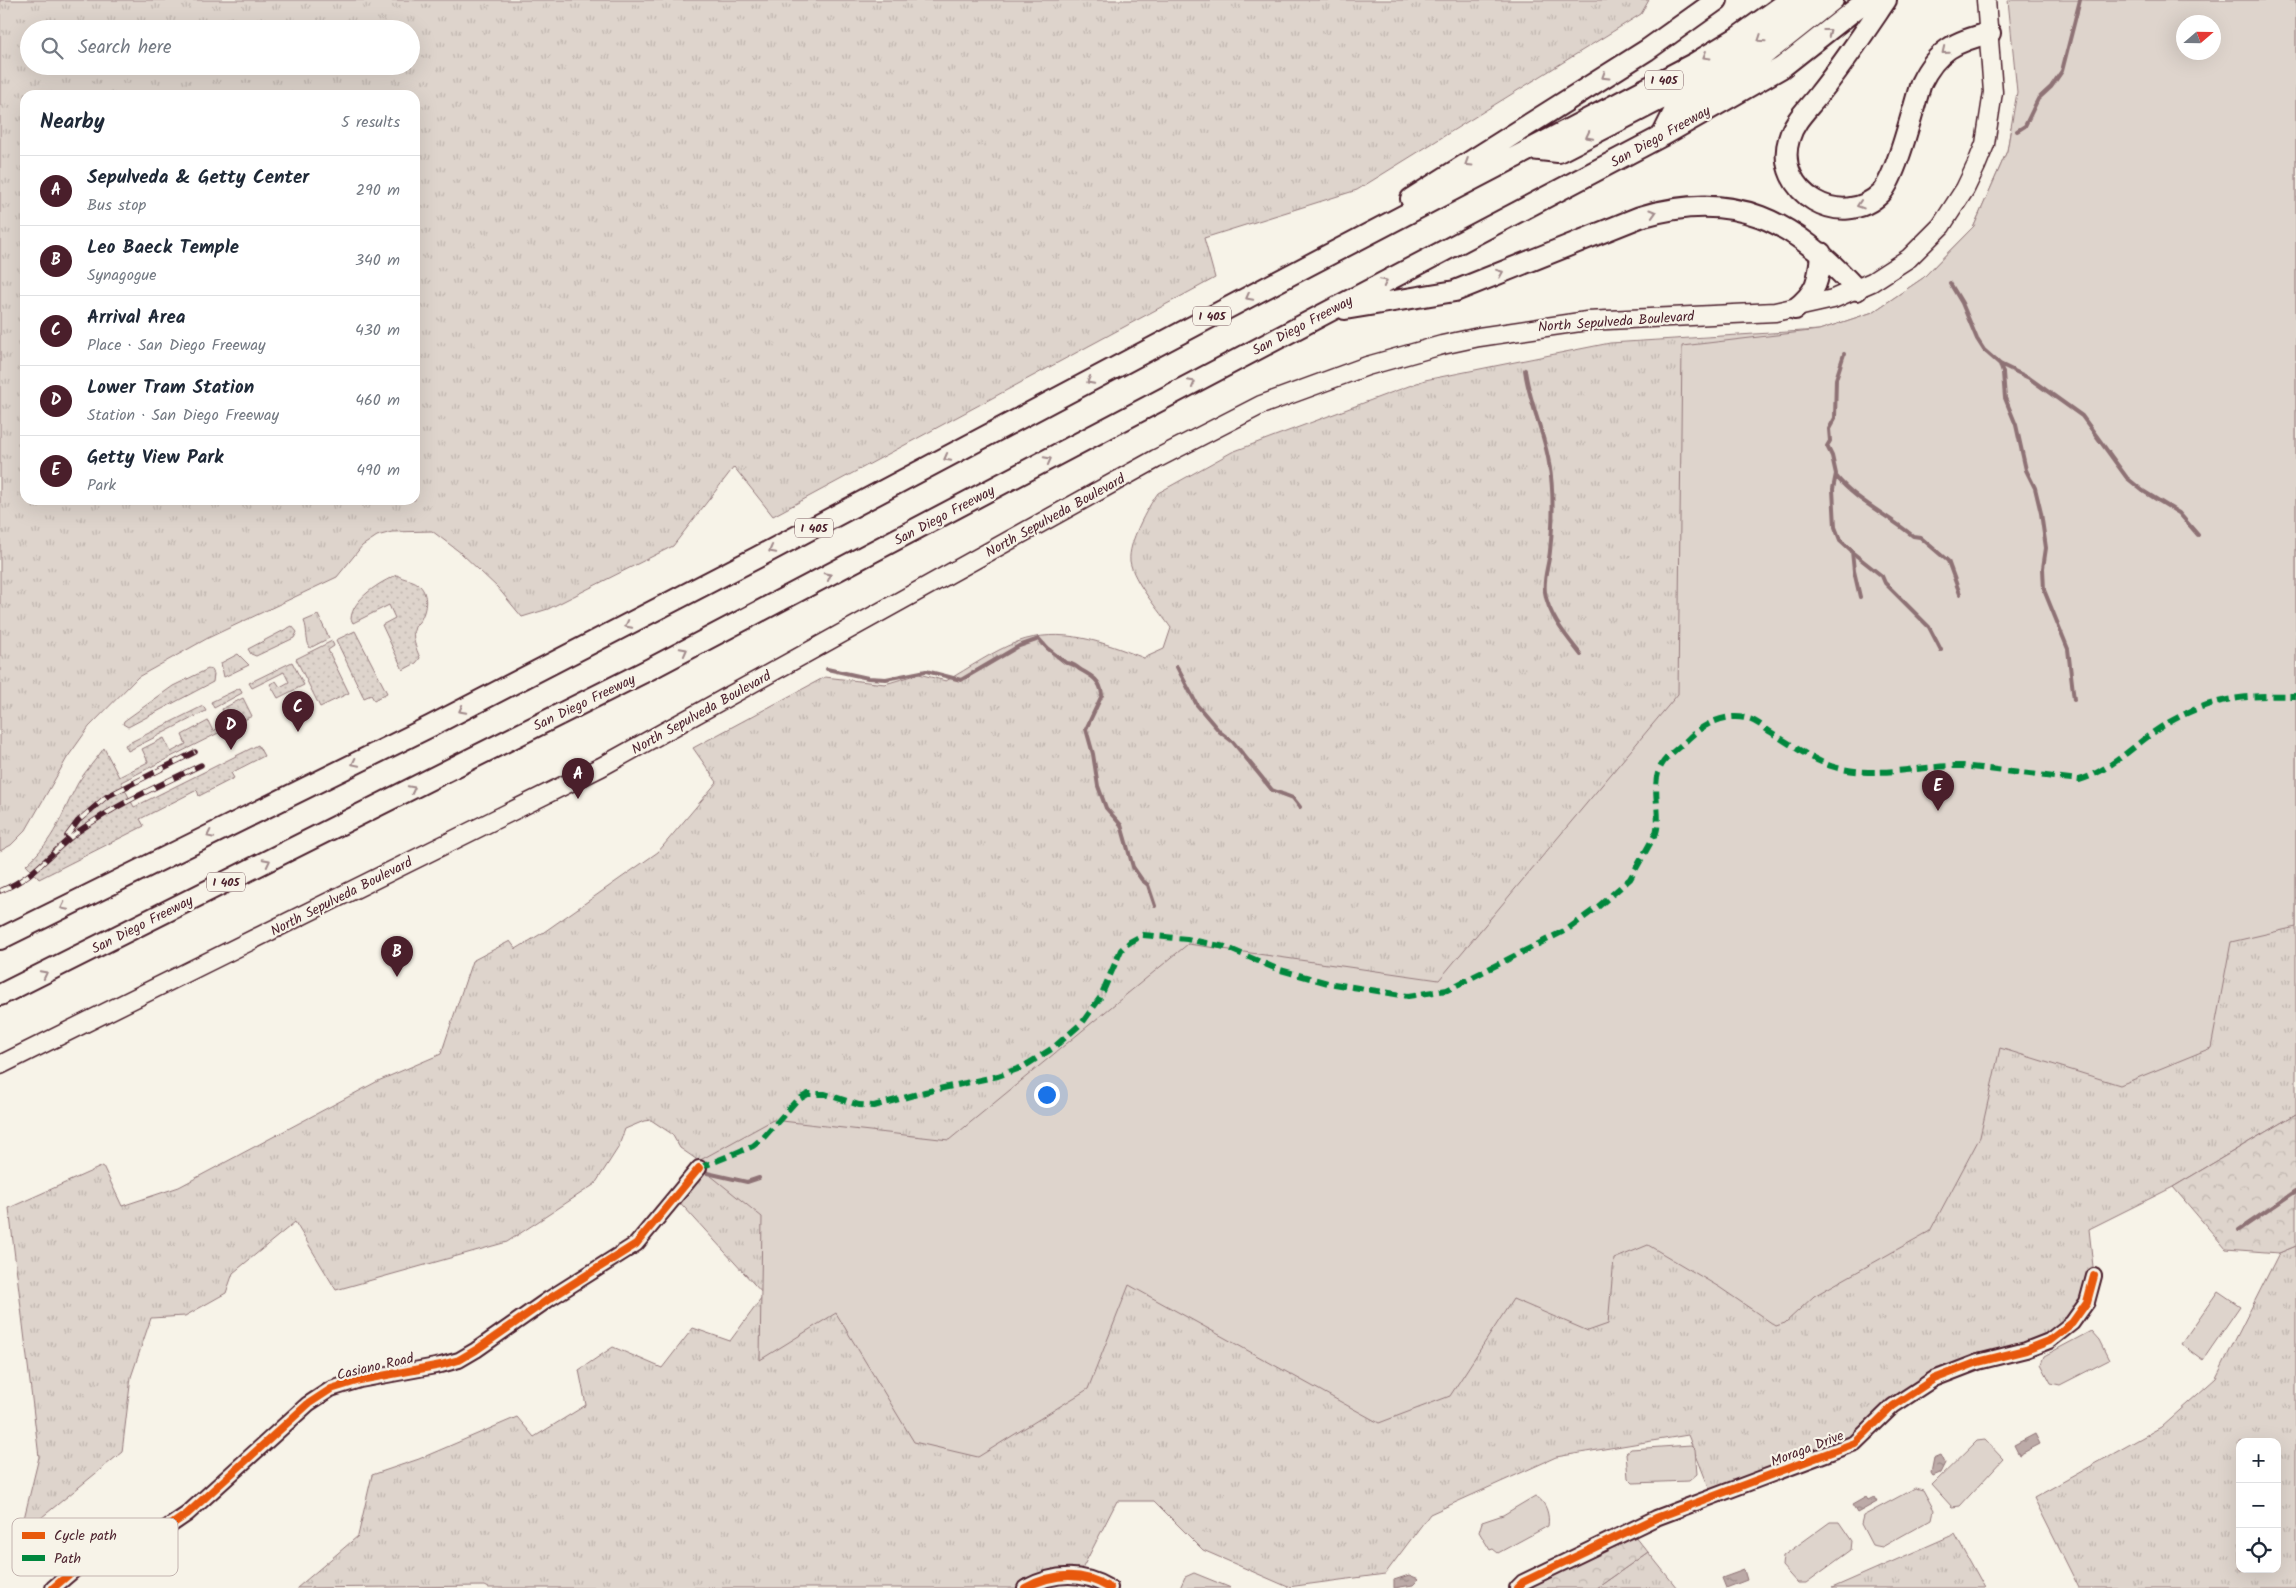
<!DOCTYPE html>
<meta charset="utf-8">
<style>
body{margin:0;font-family:Kalam,sans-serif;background:#f2f2f3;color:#1f2937}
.controls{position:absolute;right:15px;bottom:15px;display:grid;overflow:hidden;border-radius:10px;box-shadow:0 5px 20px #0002}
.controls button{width:45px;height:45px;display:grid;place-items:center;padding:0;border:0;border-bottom:1px solid #e0e1e3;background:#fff;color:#1f2937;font:25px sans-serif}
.compass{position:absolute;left:2176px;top:15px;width:45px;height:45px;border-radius:50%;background:#fff;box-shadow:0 5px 20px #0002;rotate:70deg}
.you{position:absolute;left:1046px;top:1094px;width:18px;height:18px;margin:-12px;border:4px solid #fff;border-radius:50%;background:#1a73e8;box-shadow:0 0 0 8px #1a73e833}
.badge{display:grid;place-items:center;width:32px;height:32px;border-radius:50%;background:#4a1f2b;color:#fff;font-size:16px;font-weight:700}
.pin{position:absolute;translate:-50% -41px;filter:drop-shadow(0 1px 2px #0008)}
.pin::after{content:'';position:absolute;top:26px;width:18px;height:15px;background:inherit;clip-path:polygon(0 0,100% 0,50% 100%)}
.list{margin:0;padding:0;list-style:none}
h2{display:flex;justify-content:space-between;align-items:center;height:65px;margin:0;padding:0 20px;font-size:21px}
h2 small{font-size:16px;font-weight:400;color:#747a83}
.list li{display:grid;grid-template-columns:32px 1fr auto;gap:15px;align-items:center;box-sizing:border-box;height:70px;padding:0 20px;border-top:1px solid #e0e1e3}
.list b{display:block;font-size:19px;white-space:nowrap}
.list p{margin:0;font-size:16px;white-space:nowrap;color:#747a83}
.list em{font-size:16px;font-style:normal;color:#747a83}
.icon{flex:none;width:28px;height:28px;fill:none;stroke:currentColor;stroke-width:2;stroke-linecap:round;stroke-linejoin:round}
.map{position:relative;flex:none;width:2296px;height:1588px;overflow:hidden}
.search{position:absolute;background:#fff;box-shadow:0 5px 20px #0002;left:20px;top:20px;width:400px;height:55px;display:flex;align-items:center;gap:12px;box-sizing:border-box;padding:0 18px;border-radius:28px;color:#747a83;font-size:19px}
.panel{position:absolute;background:#fff;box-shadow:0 5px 20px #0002;left:20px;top:90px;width:400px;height:415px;border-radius:15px}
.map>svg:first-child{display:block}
</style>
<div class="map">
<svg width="2296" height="1588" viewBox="0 0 2296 1588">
<defs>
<pattern id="grass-tufts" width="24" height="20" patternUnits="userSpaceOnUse" patternTransform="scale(1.25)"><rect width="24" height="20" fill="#ded4cc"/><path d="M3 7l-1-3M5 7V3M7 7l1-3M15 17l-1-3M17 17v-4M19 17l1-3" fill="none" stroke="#c0b6af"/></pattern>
<pattern id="forest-crowns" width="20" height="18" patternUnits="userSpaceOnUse" patternTransform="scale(1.25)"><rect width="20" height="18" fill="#ded4cc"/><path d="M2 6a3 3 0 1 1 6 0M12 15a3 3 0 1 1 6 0" fill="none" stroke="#c0b6af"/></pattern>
<pattern id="garden-dots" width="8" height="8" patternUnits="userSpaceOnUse" patternTransform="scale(1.25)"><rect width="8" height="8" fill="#ded4cc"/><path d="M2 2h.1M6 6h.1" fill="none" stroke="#c0b6af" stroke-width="1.8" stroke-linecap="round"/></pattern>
<pattern id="water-ripples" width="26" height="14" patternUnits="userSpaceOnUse" patternTransform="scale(1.25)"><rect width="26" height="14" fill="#bcaaa7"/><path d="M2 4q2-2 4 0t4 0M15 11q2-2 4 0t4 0" fill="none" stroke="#9b8a88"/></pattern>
</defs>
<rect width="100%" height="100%" fill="#f7f3e8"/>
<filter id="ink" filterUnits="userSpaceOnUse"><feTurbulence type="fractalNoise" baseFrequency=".02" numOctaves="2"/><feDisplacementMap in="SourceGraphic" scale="10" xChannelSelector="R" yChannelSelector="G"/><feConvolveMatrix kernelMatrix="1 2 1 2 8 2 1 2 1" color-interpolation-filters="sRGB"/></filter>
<g filter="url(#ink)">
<!-- grass -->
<path fill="url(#grass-tufts)" stroke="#947a7c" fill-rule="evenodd" d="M 0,0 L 1649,0 L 1641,14 L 1357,190 L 1204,238 L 1215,278 L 773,516 L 734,467 L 673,546 L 548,609 L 522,617 L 498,588 L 461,553 L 432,531 L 392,532 L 377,536 L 362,546 L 337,577 L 208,638 L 138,677 L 89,727 L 67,758 L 26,830 L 11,845 L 0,851 ZM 29,29 L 411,29 L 411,66 L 29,66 ZM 25,95 L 415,95 L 415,500 L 25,500 Z
M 2086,0 L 2296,0 L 2296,1114 L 2173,1187 L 2089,1229 L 2094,1276 L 2087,1302 L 2049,1341 L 1934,1379 L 1855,1443 L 1713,1498 L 1688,1435 L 1556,1457 L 1430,1514 L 1385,1574 L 1288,1587 L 1203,1550 L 1154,1501 L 1117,1501 L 1079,1575 L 1025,1588 L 489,1588 L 485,1586 L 297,1588 L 358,1536 L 372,1475 L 419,1459 L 517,1417 L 534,1437 L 586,1405 L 579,1370 L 613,1347 L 662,1368 L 693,1328 L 730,1341 L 764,1295 L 675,1197 L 699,1168 L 696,1159 L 680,1148 L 672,1134 L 651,1120 L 644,1121 L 625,1129 L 618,1148 L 595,1184 L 507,1242 L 336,1290 L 295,1222 L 233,1273 L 226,1293 L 185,1316 L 151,1318 L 131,1377 L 122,1452 L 20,1535 L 39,1457 L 9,1208 L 103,1166 L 122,1206 L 179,1187 L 378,1081 L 441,1054 L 472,961 L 510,941 L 516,949 L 544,932 L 658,852 L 717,782 L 693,748 L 825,677 L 885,684 L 919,674 L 946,681 C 969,668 993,651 1017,642 C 1061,626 1103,642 1144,658 L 1164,649 L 1171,628 C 1160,612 1133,581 1130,561 C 1128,543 1147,508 1158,493 L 1232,452 L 1425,380 L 1610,343 L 1819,330 L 1873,312 L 1923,278 L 1974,226 L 2007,151 L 2011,127 ZM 2184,22 L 2214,22 L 2214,52 L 2184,52 Z
M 318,615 L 329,638 L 310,648 C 305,639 308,630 304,621 Z
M 238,654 L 249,665 L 224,677 L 221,663 Z
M 2296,1246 L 2296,1588 L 2079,1588 L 2034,1498 L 2161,1427 L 2216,1378 L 2279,1253 ZM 2240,1442 L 2277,1442 L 2277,1569 L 2240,1569 Z
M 1955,1534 L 1985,1588 L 1832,1588 Z
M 1648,1552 L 1677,1588 L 1597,1588 Z"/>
<!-- forest -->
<path fill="url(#forest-crowns)" stroke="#947a7c" d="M 2296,1114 L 2296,1246 L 2279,1253 L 2226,1249 L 2173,1187 Z
M 1629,1529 L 1648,1552 L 1597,1588 L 1517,1588 Z"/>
<!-- park -->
<path fill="#ded4cc" stroke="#947a7c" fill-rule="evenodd" d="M 2008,0 L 2296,0 L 2296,927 L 2231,942 L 2211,1048 L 2120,1085 L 2000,1048 L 1980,1137 L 1930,1231 L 1814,1296 L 1785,1323 L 1776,1326 L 1719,1287 L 1648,1245 L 1614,1259 L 1608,1324 L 1588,1331 L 1513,1299 L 1450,1396 L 1379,1423 L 1129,1285 L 1088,1389 L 978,1457 L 914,1442 L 836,1313 L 760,1360 L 762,1217 L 695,1163 L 773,1120 L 949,1140 L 1188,944 L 1439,980 L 1678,694 L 1682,346 L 1819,330 L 1873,312 L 1923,278 L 1974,226 L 2007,151 L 2017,92 ZM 2184,22 L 2214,22 L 2214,52 L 2184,52 Z
M 2218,1291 L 2240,1306 L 2203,1360 L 2181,1344 Z
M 2091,1331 L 2099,1340 L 2109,1360 L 2060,1385 L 2051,1383 L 2041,1364 L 2044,1356 Z
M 1985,1440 L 2003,1459 L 1960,1506 L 1952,1507 L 1932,1485 L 1977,1441 Z
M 1691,1445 L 1695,1449 L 1697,1474 L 1689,1481 L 1633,1483 L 1628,1478 L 1626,1453 L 1631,1449 Z
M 1915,1488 L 1923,1490 L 1934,1510 L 1932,1519 L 1882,1547 L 1872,1545 L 1861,1524 L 1863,1516 Z
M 1535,1496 C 1546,1501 1550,1515 1548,1526 L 1498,1553 L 1493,1549 L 1490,1550 L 1479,1532 L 1482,1522 L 1503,1515 Z
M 1830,1522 L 1839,1522 L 1852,1541 L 1851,1550 L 1806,1583 L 1797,1583 L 1782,1566 L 1783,1556 Z
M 1194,1573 L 1231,1588 L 1180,1588 L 1185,1577 Z"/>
<!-- garden -->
<path fill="url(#garden-dots)" stroke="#947a7c" d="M 397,575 C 404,580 412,579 418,584 C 428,592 427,607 422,617 C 421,621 417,623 415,627 C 411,637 416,648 420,658 L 416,663 L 403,670 L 382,625 L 395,618 L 389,605 L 353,623 L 351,619 C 352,599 380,582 397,575 Z
M 292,626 L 297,632 L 294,638 L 256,656 L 251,654 L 248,649 Z
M 355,631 L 387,693 L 374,700 L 371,695 L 364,698 L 336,640 Z
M 332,641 L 334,646 L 328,650 L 349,693 L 320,707 L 296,659 Z
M 292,662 L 304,685 L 278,698 L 270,684 L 276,681 L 280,687 L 289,682 L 284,672 L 252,688 L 249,683 Z
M 208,669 L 212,670 L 214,674 L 213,682 L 128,727 L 123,724 L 124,721 L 173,686 Z
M 240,688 L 242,693 L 214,708 L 211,702 Z
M 243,698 L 252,716 L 121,782 L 134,807 L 258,745 L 264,756 L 231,773 L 234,778 L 199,796 L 197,790 L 140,819 L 144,826 L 39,879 L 26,865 C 56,838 60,817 78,783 C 85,771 96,760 104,748 L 119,777 L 148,762 L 142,749 L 164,738 L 171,752 L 186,744 L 182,735 L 208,721 L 213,731 L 228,723 L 222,709 Z
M 203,706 L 206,711 L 128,751 L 125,745 Z"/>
<!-- water -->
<path fill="url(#water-ripples)" stroke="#8e7275" d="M 2035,1434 L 2040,1444 L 2019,1455 L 2014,1445 Z
M 1941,1455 L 1945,1463 L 1940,1473 L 1933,1476 L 1931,1473 L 1934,1458 Z
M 1866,1497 L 1868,1500 L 1874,1497 L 1877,1502 L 1857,1513 L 1852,1505 Z
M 1744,1570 L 1747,1580 L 1726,1588 L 1722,1578 Z
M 1409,1575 L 1419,1579 L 1413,1585 L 1394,1588 L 1394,1580 Z"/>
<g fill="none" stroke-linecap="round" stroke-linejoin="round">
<!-- stream -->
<path stroke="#8e7275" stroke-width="4" d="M 2017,131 L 2025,126 L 2038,99 L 2051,87 L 2062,71 L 2080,0
M 1950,283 L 1962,303 L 1977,339 L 1984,350 L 2000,364 L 2003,373 L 2005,398 L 2016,425 L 2026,470 L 2035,488 L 2041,513 L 2046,548 L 2043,568 L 2044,590 L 2068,649 L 2074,700
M 1844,354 L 1836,379 L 1835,418 L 1829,429 L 1830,441 L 1827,446 L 1832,456 L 1836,474 L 1833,489 L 1835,527 L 1840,540 L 1852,551 L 1854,571 L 1860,597
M 2000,364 L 2029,378 L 2082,416 L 2127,478 L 2143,491 L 2179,513 L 2198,535
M 1525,370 C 1529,402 1544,431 1549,463 C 1554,490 1553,523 1550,551 C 1549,564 1543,578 1545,592 C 1548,615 1567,637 1581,655
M 1836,476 C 1856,501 1888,515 1913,536 L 1920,537 L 1948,561 L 1960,594
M 1853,553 L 1882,576 L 1885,583 L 1929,627 L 1941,650
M 1177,667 L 1197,705 L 1220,732 L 1233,742 L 1272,790 L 1293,798 L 1300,807
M 827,669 L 868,678 L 886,679 L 926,671 L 961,680 L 1019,646 L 1039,639 L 1047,648 L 1066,663 C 1074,663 1076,667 1081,670 C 1092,676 1101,681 1102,695 L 1086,729 L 1093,754 L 1098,786 L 1106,808 L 1121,825 L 1133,867 L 1142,880 L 1148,885 L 1155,906
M 707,1173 L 747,1182 L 759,1178
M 2239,1230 L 2296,1191"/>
<defs>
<path id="minor" d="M 53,1588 L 80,1565 L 105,1551 L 165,1529 L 187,1514 L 308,1404 L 331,1389 L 360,1380 L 441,1365 L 459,1360 L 476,1350 L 549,1299 L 636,1244 L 699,1168
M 1025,1588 C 1053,1573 1082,1571 1110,1588
M 1517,1588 L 1523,1582 L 1656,1518 L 1855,1443 L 1893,1406 L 1934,1379 L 1978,1362 L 2026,1350 L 2049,1341 L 2072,1323 L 2087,1302 L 2094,1276"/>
<path id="major" d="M 0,1065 L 601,767 L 1156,459 L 1261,405 L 1367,366 L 1442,345 L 1479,337 L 1587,321 L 1775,312 L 1833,299 L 1872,282 L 1909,258 L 1941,226 L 1965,189 L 1976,166 L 1985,144 L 1993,92 L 1986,0"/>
<path id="highway" d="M 1886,0 C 1865,31 1844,63 1820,93 C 1809,108 1794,120 1789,139 C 1773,192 1842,232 1881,193 C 1897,176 1913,108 1921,83 C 1937,50 1956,41 1990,33
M 1662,136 L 1674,112 L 1765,54 L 1833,0
M 1531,149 L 1558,152 L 1661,99 L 1726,63 L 1814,0
M 1411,199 L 1647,50 L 1717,0
M 1345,309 L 1455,291 L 1640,217 C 1735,188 1794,221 1857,290
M 1795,309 C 1817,292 1819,280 1821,253
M 0,939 L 431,726 L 756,558 L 1292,274 L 1695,63 L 1738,37 L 1790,0
M 0,995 L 650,669 L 1662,136 L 1781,68 L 1867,0"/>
</defs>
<!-- minor casing -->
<use href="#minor" stroke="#4a1f2b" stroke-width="18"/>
<!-- major casing -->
<use href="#major" stroke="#4a1f2b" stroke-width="21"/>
<!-- highway casing -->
<use href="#highway" stroke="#4a1f2b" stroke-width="24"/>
<!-- minor -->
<use href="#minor" stroke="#f7f3e8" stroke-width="14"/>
<!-- major -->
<use href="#major" stroke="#f7f3e8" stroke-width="18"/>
<!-- highway -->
<use href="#highway" stroke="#f7f3e8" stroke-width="20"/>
<defs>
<path id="rail" d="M 67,836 L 78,821 L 106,797 L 195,752
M 0,891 C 36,877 50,852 79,831 C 117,804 160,785 201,765"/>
</defs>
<!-- rail casing -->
<use href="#rail" stroke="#4a1f2b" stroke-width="5.5"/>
<!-- rail -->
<use href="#rail" stroke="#f7f3e8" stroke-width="4" stroke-dasharray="11" stroke-linecap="butt"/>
<!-- quiet -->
<path stroke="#00873e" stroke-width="6" stroke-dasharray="12 6" stroke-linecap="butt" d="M 699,1168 L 753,1146 L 764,1137 L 796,1101 L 808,1094 L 825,1094 L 859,1105 L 874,1106 L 925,1092 L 998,1076 L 1023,1067 L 1053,1048 L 1082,1023 L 1100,998 L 1121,950 L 1130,942 L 1143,935 L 1187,939 L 1225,947 L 1277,969 L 1328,983 L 1408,996 L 1447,990 L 1568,929 L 1599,906 L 1630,879 L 1656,833 C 1662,813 1650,785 1661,766 C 1666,756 1680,747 1688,739 C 1703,724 1727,712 1749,719 C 1756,721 1763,727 1769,731 C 1789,743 1809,758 1831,766 C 1874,780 1920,765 1963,766 L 2079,780 C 2113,770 2136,742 2166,724 C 2212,697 2245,695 2296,696"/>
<defs>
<path id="cycleway" d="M 53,1588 L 80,1565 L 105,1551 L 165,1529 L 187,1514 L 308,1404 L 331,1389 L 360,1380 L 441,1365 L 459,1360 L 476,1350 L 549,1299 L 636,1244 L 699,1168
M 1025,1588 C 1053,1573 1082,1571 1110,1588
M 1517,1588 L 1523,1582 L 1656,1518 L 1855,1443 L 1893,1406 L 1934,1379 L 1978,1362 L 2026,1350 L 2049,1341 L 2072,1323 L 2087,1302 L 2094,1276"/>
</defs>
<!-- cycleway casing -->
<use href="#cycleway" stroke="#f7f3e8" stroke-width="11"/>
<!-- cycleway -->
<use href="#cycleway" stroke="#e8590c" stroke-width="8"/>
</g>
<!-- one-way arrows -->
<defs><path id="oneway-chevron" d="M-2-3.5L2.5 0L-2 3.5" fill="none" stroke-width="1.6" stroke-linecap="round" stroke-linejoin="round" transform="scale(1.25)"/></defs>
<g stroke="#a0898a">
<use href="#oneway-chevron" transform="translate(1828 32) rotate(-38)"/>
<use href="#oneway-chevron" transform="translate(1761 39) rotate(146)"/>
<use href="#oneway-chevron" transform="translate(1945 51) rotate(141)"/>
<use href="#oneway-chevron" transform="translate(1706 56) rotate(149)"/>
<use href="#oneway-chevron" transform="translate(1605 76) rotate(148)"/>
<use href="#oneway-chevron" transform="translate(1589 136) rotate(153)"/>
<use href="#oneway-chevron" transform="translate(1468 163) rotate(148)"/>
<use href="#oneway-chevron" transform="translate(1860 205) rotate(162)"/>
<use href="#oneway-chevron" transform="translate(1653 213) rotate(-17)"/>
<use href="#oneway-chevron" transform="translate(1500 273) rotate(-22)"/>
<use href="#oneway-chevron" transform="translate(1384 282) rotate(-27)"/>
<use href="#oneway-chevron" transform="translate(1249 297) rotate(152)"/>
<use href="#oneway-chevron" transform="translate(1090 381) rotate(152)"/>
<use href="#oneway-chevron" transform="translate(1192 383) rotate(-28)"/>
<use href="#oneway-chevron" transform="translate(947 458) rotate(152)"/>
<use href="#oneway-chevron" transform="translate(1048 460) rotate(-28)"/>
<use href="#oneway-chevron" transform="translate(772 550) rotate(152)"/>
<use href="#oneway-chevron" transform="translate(828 576) rotate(-28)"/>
<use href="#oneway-chevron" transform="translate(628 625) rotate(153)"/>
<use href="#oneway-chevron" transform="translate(684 651) rotate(-28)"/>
<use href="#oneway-chevron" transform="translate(462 710) rotate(152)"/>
<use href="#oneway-chevron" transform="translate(355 763) rotate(154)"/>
<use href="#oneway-chevron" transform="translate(412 789) rotate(-27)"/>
<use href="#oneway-chevron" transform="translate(210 835) rotate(154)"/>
<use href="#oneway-chevron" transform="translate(267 862) rotate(-27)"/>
<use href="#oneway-chevron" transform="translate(64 907) rotate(154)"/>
<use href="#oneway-chevron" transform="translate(44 974) rotate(-27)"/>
</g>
</g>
<g text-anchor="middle" stroke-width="4.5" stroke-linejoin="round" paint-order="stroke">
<!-- shield labels -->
<g fill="#f7f3e8" stroke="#7e5f64" stroke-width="1">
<rect x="1645" y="70.5" width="38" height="19" rx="4"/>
<rect x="1193" y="306.5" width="38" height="19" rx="4"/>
<rect x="795" y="518.5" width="38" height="19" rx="4"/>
<rect x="207" y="872.5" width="38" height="19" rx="4"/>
</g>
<g font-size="12" font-weight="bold" fill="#4a1f2b">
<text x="1664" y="84">I 405</text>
<text x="1212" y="320">I 405</text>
<text x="814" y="532">I 405</text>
<text x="226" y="886">I 405</text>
</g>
<!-- street labels -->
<g font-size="14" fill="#4a1f2b" stroke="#f7f3e8">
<text transform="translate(1660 136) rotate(-29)" y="5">San Diego Freeway</text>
<text transform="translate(1616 321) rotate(-4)" y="5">North Sepulveda Boulevard</text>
<text transform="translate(1302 325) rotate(-28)" y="5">San Diego Freeway</text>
<text transform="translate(944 515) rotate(-28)" y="5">San Diego Freeway</text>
<text transform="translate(1055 515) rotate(-29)" y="5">North Sepulveda Boulevard</text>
<text transform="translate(584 702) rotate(-26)" y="5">San Diego Freeway</text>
<text transform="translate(701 712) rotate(-29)" y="5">North Sepulveda Boulevard</text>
<text transform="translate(341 896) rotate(-27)" y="5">North Sepulveda Boulevard</text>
<text transform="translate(142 924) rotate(-27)" y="5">San Diego Freeway</text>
<text transform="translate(375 1366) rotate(-13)" y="5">Casiano Road</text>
<text transform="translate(1807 1448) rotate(-21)" y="5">Moraga Drive</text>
</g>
</g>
<!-- legend -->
<rect x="12" y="1518" width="166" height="58" rx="8" fill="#f7f3e8" stroke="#c3b3af" stroke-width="1"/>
<rect x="22" y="1532" width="23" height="7" fill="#e8590c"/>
<rect x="22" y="1555" width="23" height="6" fill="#00873e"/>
<g font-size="14" fill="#4a1f2b">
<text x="54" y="1540">Cycle path</text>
<text x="54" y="1563">Path</text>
</g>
</svg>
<div class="controls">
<button>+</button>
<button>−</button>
<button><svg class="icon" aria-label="locate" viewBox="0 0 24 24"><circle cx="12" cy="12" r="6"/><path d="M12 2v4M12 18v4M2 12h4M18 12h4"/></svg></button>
</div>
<svg class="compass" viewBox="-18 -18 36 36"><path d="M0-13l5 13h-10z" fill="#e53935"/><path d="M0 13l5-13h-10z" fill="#747a83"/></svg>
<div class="you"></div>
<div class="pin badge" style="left:578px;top:799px">A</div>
<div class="pin badge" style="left:397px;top:977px">B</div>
<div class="pin badge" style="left:298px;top:732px">C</div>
<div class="pin badge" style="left:231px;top:750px">D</div>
<div class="pin badge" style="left:1938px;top:811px">E</div>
<div class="search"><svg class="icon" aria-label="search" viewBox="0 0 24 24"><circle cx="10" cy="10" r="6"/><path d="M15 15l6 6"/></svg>Search here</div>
<section class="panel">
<h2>Nearby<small>5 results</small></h2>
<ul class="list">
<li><span class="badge">A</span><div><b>Sepulveda &amp; Getty Center</b><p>Bus stop</p></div><em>290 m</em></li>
<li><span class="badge">B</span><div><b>Leo Baeck Temple</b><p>Synagogue</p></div><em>340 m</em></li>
<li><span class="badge">C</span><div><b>Arrival Area</b><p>Place · San Diego Freeway</p></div><em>430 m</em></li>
<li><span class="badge">D</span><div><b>Lower Tram Station</b><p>Station · San Diego Freeway</p></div><em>460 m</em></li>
<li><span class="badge">E</span><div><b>Getty View Park</b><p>Park</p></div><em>490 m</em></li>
</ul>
</section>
</div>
